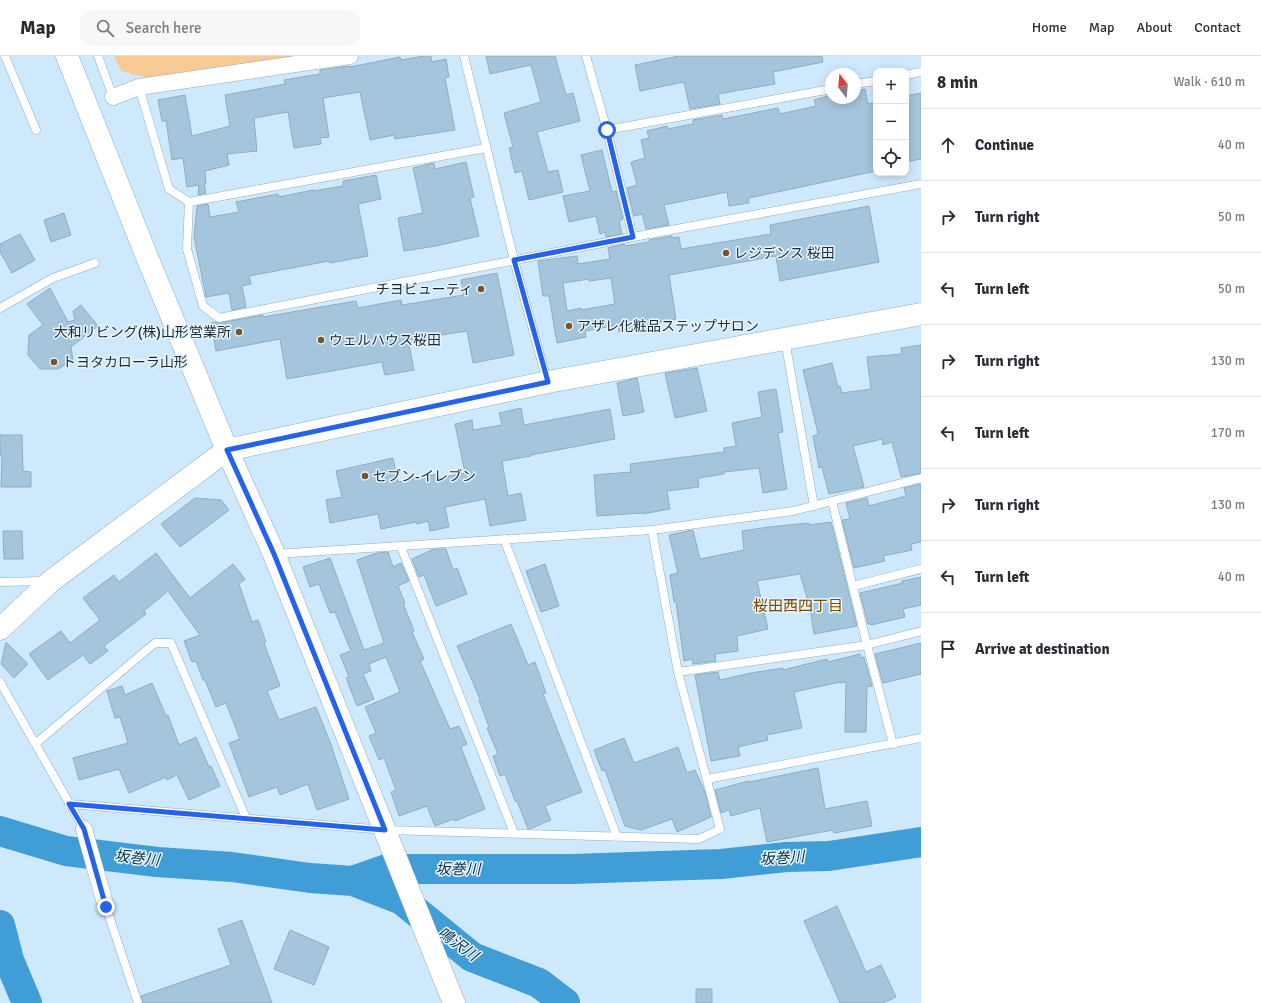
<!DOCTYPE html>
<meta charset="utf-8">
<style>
body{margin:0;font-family:Signika,"Noto Sans JP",sans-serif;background:#f7f7f7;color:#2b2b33}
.controls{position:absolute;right:12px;top:12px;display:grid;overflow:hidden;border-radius:8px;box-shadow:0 2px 10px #0003}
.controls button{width:36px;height:36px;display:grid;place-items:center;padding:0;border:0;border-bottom:1px solid #e1e1e2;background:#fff;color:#2b2b33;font:20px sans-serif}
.compass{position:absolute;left:825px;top:12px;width:36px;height:36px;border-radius:50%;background:#fff;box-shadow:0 2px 10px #0003;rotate:344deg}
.stop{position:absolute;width:12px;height:12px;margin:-9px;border:3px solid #2563eb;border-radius:50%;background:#fff}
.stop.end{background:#2563eb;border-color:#fff;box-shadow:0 1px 4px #0008}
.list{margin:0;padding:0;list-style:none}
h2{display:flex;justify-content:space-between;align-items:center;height:52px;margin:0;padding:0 16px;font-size:17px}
h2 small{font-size:13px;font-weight:400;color:#7c7c81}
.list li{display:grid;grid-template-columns:26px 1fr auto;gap:12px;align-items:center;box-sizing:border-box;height:72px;padding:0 16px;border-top:1px solid #e1e1e2}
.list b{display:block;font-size:15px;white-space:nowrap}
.list em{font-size:13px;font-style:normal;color:#7c7c81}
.icon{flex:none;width:22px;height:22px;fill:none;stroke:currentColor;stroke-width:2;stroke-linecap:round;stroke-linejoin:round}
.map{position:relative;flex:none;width:921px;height:947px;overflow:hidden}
header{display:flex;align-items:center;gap:24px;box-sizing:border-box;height:56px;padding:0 20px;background:#fff;border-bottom:1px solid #e1e1e2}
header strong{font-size:19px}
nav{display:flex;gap:22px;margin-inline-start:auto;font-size:14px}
.search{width:280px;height:36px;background:#f7f7f7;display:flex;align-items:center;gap:10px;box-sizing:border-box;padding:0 14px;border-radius:12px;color:#7c7c81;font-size:15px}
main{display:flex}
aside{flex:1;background:#fff}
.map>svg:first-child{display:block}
</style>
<header>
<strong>Map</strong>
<div class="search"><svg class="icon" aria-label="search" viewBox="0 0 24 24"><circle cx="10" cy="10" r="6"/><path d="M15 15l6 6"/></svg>Search here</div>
<nav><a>Home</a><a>Map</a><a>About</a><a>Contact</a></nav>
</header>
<main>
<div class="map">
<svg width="921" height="947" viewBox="0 0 921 947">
<rect width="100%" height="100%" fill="#cfe9fc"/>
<!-- green -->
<path fill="#f8ca95" d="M 114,0 L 299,0 L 148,22 L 121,15 Z"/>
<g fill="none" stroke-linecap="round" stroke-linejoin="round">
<!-- river -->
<path stroke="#409dd5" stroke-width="30" d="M 0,775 L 66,795 L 157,806 L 232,811 L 310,822 L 353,825 L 387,813 L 572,813 L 721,808 L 786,801 L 829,800 L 921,786
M 353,825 L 402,844 L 472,901 L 539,927 L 565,947
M 0,869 L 9,904 L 27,947"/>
</g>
<!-- building -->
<path fill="#a5c5dc" stroke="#8dadc3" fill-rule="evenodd" d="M 424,0 L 431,0 L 432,6 L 446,3 L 449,21 L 445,22 L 455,74 L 395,83 L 394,79 L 370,84 L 360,36 L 323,42 L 329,81 L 320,82 L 321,88 L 294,92 L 288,56 L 254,62 L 257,95 L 227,98 L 229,109 L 205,115 L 206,128 L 204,128 L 206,137 L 198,139 L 199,129 L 187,131 L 183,102 L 172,104 L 166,65 L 162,65 L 158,44 L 185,39 L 192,80 L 230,70 L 225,39 L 285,28 L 284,24 L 320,18 L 320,14 L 350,10 L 350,11 L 400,1 L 401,4 Z
M 486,0 L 555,0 L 566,39 L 573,37 L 580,65 L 537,76 L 548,116 L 558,114 L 563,136 L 529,144 L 522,115 L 515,117 L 509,92 L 513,91 L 504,57 L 541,46 L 531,9 L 490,18 Z
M 679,0 L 822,0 L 823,6 L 773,16 L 775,28 L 718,38 L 720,48 L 690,53 L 684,26 L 640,35 L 635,9 Z
M 865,33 L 868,48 L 876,46 L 876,115 L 749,142 L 749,147 L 729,150 L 727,136 L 664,149 L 669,169 L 646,173 L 642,158 L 634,160 L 627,132 L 637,129 L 631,106 L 645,102 L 641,84 L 649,82 L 647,75 L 667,70 L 668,73 L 693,68 L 693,64 L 722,59 L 723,63 L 778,52 L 780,58 L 816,50 L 814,44 L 831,39 L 831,42 L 855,42 L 855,35 Z
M 921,37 L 921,103 L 906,106 L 906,40 Z
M 602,94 L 612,136 L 616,135 L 623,163 L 619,165 L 622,178 L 606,181 L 605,176 L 600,178 L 596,160 L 569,166 L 563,140 L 590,135 L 581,99 Z
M 466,106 L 474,141 L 470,142 L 479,180 L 436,190 L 404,195 L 398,162 L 423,157 L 413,112 L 434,107 L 435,113 Z
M 376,119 L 381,143 L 358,148 L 368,200 L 330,207 L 329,205 L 249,220 L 251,228 L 242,230 L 246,251 L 232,254 L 229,237 L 206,241 L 194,181 L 197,150 L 208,148 L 210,161 L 239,156 L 236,146 L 278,138 L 279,141 L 313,134 L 313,135 L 343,130 L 343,125 Z
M 869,150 L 879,206 L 780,225 L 776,200 L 669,219 L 676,263 L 646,269 L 647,272 L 619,276 L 618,269 L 585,275 L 586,281 L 557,287 L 549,240 L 543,240 L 538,205 L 577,200 L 578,208 L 610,203 L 608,192 L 624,188 L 625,190 L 649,186 L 649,184 L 672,180 L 672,182 L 679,181 L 681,193 L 771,178 L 770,169 ZM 611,222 L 615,248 L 581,254 L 581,252 L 567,255 L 563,227 L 589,223 L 589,225 Z
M 64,157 L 71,179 L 51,186 L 44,164 Z
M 20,178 L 35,204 L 12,217 L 0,196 L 0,188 Z
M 497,217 L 514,299 L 473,307 L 467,275 L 408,284 L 414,314 L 385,319 L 382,306 L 287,323 L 280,283 L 216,295 L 211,267 L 215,266 L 220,267 L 263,259 L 263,261 L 356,245 L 358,252 L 401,244 L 402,249 L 464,239 L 461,224 Z
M 50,232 L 68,266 L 75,264 L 73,255 L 81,249 L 98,270 L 71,291 L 73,304 L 58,313 L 40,313 L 28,299 L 29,279 L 43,269 L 27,248 Z
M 921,289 L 921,417 L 901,421 L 892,386 L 883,389 L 882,383 L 853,390 L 864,431 L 829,438 L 822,411 L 819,412 L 813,380 L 818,378 L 803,314 L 832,307 L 838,331 L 840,330 L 842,337 L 871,333 L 867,301 L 902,298 L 901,292 Z
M 697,312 L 707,355 L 675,362 L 665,317 Z
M 637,322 L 644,356 L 623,360 L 617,327 Z
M 776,333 L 783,376 L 778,377 L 787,433 L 763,437 L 759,412 L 724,416 L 724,418 L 698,422 L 699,431 L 667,435 L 670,453 L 642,458 L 642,457 L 597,460 L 594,419 L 631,416 L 630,408 L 724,396 L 724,392 L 736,390 L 732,367 L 762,361 L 758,336 Z
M 521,352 L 524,369 L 610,353 L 615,383 L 531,399 L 531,400 L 502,405 L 508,440 L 521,437 L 526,464 L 490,470 L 485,443 L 445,451 L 449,471 L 430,475 L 428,465 L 417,468 L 416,466 L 381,473 L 378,458 L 330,467 L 326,444 L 342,441 L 336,415 L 393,402 L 398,426 L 438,418 L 439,422 L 465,417 L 455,368 L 472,364 L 473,374 L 502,369 L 499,357 Z
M 0,379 L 22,379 L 23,415 L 31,416 L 31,431 L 1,431 L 2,400 L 0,400 Z
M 921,428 L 921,486 L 911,488 L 912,494 L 883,500 L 885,505 L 854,512 L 842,464 L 850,463 L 846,447 L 867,442 L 869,450 L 906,440 L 904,432 Z
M 195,442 L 221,444 L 229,454 L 180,491 L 161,468 Z
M 831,466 L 857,570 L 814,578 L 810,552 L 800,518 L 757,525 L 768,573 L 737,580 L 738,595 L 715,598 L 716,605 L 693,608 L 692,603 L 684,605 L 676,546 L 674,546 L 670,519 L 678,517 L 669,479 L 693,474 L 700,503 L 744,494 L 742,475 L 769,471 L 809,467 L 809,469 Z
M 3,475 L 22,475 L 23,503 L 4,503 Z
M 434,493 L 446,493 L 453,514 L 457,512 L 467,538 L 436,550 L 424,519 L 419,521 L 412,503 Z
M 388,496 L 393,511 L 401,507 L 409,525 L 398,530 L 405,547 L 403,547 L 414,575 L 412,576 L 424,603 L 420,605 L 450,673 L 459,670 L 467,688 L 461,691 L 485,753 L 455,765 L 454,763 L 435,770 L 427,750 L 399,760 L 391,736 L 396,734 L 384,702 L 379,704 L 369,680 L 376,677 L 365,651 L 400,636 L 386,601 L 369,608 L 371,615 L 363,618 L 374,643 L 357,650 L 346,622 L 349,621 L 340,599 L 351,595 L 335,556 L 330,557 L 319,528 L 310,531 L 303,511 L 330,502 L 364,594 L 384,587 L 357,504 L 377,497 Z
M 156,497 L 190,542 L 233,508 L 245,523 L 239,528 L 252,566 L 258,564 L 266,586 L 264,587 L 280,630 L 267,635 L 279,664 L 316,651 L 330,686 L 349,743 L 317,754 L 308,728 L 280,739 L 277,731 L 249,741 L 229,687 L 240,683 L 226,647 L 216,651 L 205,624 L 203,624 L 196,605 L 192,606 L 184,585 L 200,579 L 168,535 L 144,555 L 146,558 L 104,590 L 108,595 L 90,608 L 83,599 L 48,624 L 29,598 L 61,575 L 70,587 L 100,564 L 83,542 L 114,519 L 119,526 Z
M 545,508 L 559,550 L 541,556 L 526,515 Z
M 921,521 L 921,549 L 903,553 L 905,561 L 871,569 L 871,568 L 868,568 L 860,537 L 903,527 L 902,525 Z
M 511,568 L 528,609 L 535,606 L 546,637 L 543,638 L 582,736 L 545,750 L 551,764 L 530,773 L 528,773 L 517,745 L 515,745 L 505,718 L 500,720 L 493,700 L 498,698 L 487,672 L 489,671 L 479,644 L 480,643 L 457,590 Z
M 6,586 L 28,608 L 14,622 L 1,608 Z
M 921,587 L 921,618 L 883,627 L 875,598 Z
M 860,598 L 861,602 L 864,601 L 872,630 L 867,631 L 866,676 L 845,676 L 846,626 L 840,627 L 840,626 L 794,636 L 802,672 L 767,679 L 768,684 L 738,691 L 740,700 L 711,705 L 695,619 L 718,616 L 720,624 L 751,617 L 783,612 L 783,614 L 827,603 L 828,606 Z
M 152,627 L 166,660 L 168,659 L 179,689 L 196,681 L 209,711 L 211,710 L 220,730 L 189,744 L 177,719 L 167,724 L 166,721 L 129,737 L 119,713 L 79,724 L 73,702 L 128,687 L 120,661 L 115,662 L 107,635 L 122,630 L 125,639 Z
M 624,682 L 634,707 L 678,691 L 687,717 L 695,714 L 705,736 L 711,761 L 677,776 L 672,763 L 641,774 L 625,770 L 605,714 L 602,715 L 594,694 Z
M 818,712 L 825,753 L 867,745 L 872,770 L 834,777 L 833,774 L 767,786 L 760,752 L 731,760 L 729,754 L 721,757 L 715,734 L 749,725 L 749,726 Z
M 837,850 L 866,916 L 881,909 L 896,941 L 883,947 L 840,947 L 804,865 Z
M 242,864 L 272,947 L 143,947 L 141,940 L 231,909 L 218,873 Z
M 290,874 L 329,891 L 314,929 L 274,913 Z
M 696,933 L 712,933 L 712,947 L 696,947 Z"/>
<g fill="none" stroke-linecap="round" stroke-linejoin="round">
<defs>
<path id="lane" d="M 5,0 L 36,74
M 98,0 L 113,41
M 464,0 L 514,204 L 547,325
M 586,0 L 607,74 L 633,181
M 906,19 L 921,16
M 855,28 L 876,25
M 139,31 L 169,133 L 189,146 L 187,193 L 203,250 L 219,262 L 633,181 L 921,128
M 607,74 L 831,33
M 189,146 L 486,92
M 0,252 L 53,222 L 95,207
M 785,284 L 814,450
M 832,445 L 867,589 L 893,688
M 504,483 L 617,781
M 401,491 L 514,777
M 275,498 L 652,474 L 793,455 L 921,422
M 0,526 L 45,525
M 853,530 L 921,513
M 678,616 L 867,589 L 921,575
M 0,626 L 84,773
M 35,688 L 155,587 L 171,587 L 246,762
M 707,723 L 921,682
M 69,748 L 385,774 L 699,783 L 720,773 L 678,616 L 652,474
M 106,851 L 138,947"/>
<path id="street" d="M 113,41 L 139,31 L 350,0
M 84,773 L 106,851"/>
<path id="secondary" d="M 67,0 L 147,201 L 227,394 L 274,498 L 454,947
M 0,573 L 51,525 L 227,394 L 548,326 L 921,258"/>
</defs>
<!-- lane casing -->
<use href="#lane" stroke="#8dadc3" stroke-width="9"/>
<!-- street casing -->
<use href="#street" stroke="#8dadc3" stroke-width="17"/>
<!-- secondary casing -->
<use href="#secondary" stroke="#8dadc3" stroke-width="23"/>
<!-- lane -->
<use href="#lane" stroke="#fff" stroke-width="8"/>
<!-- street -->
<use href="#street" stroke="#fff" stroke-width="16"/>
<!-- secondary -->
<use href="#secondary" stroke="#fff" stroke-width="22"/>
</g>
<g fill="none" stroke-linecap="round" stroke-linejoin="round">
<!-- route -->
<path stroke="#2563eb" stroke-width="5" d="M 106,851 L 84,773 L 69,748 L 385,774 L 274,498 L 227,394 L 548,326 L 514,204 L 633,181 L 607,74"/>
</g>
<!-- markers -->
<g fill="#75542b" stroke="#e7f5fe" stroke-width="1.5">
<circle cx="726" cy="197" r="4"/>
<circle cx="481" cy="233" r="4"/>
<circle cx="569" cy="270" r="4"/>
<circle cx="239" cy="276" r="4"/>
<circle cx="321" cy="284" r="4"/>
<circle cx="54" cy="306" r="4"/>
<circle cx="365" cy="420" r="4"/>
</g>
<g text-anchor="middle" stroke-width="3" stroke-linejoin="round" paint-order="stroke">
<!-- poi labels -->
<g font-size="14" fill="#1c2932" stroke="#e7f5fe" text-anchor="start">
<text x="734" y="202">レジデンス 桜田</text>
<text x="473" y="238" text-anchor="end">チヨビューティ</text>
<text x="577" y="275">アザレ化粧品ステップサロン</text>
<text x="231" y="281" text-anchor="end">大和リビング(株)山形営業所</text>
<text x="329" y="289">ウェルハウス桜田</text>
<text x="62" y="311">トヨタカローラ山形</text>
<text x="373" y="425">セブン-イレブン</text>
</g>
<!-- neighbourhood labels -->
<g font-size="15" fill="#7a4b00" stroke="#e7f5fe">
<text x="798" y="555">桜田西四丁目</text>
</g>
<!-- water labels -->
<g font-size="15" font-style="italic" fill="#073048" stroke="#e7f5fe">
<text transform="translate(137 802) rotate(6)" y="5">坂巻川</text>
<text transform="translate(782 802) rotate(-4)" y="5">坂巻川</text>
<text x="458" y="818">坂巻川</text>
<text transform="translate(458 888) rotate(36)" y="5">鳴沢川</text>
</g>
</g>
</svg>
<div class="controls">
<button>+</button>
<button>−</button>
<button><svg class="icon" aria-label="locate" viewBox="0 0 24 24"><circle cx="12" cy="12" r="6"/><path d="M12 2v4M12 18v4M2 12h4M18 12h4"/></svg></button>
</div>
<svg class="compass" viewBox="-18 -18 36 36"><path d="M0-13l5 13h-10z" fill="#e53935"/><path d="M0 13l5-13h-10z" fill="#7c7c81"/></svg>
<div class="stop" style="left:607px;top:74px"></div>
<div class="stop end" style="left:106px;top:851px"></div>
</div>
<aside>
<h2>8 min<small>Walk · 610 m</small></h2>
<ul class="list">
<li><svg class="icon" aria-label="ahead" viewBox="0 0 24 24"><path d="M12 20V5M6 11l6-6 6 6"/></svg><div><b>Continue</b></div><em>40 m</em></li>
<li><svg class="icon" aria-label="right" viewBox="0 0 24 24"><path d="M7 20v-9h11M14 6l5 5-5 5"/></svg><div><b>Turn right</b></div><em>50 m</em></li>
<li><svg class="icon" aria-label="left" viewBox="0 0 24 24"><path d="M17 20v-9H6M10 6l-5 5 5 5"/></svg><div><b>Turn left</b></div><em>50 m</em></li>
<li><svg class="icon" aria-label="right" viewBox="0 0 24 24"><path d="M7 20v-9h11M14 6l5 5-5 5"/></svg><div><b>Turn right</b></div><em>130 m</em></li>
<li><svg class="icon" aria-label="left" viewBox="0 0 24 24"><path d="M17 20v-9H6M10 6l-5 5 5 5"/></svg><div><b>Turn left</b></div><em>170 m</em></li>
<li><svg class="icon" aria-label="right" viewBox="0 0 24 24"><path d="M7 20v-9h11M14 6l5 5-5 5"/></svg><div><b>Turn right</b></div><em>130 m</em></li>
<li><svg class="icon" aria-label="left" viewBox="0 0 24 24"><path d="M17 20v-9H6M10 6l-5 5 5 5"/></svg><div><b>Turn left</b></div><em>40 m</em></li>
<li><svg class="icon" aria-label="arrive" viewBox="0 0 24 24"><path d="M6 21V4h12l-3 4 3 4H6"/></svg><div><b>Arrive at destination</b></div></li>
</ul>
</aside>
</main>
